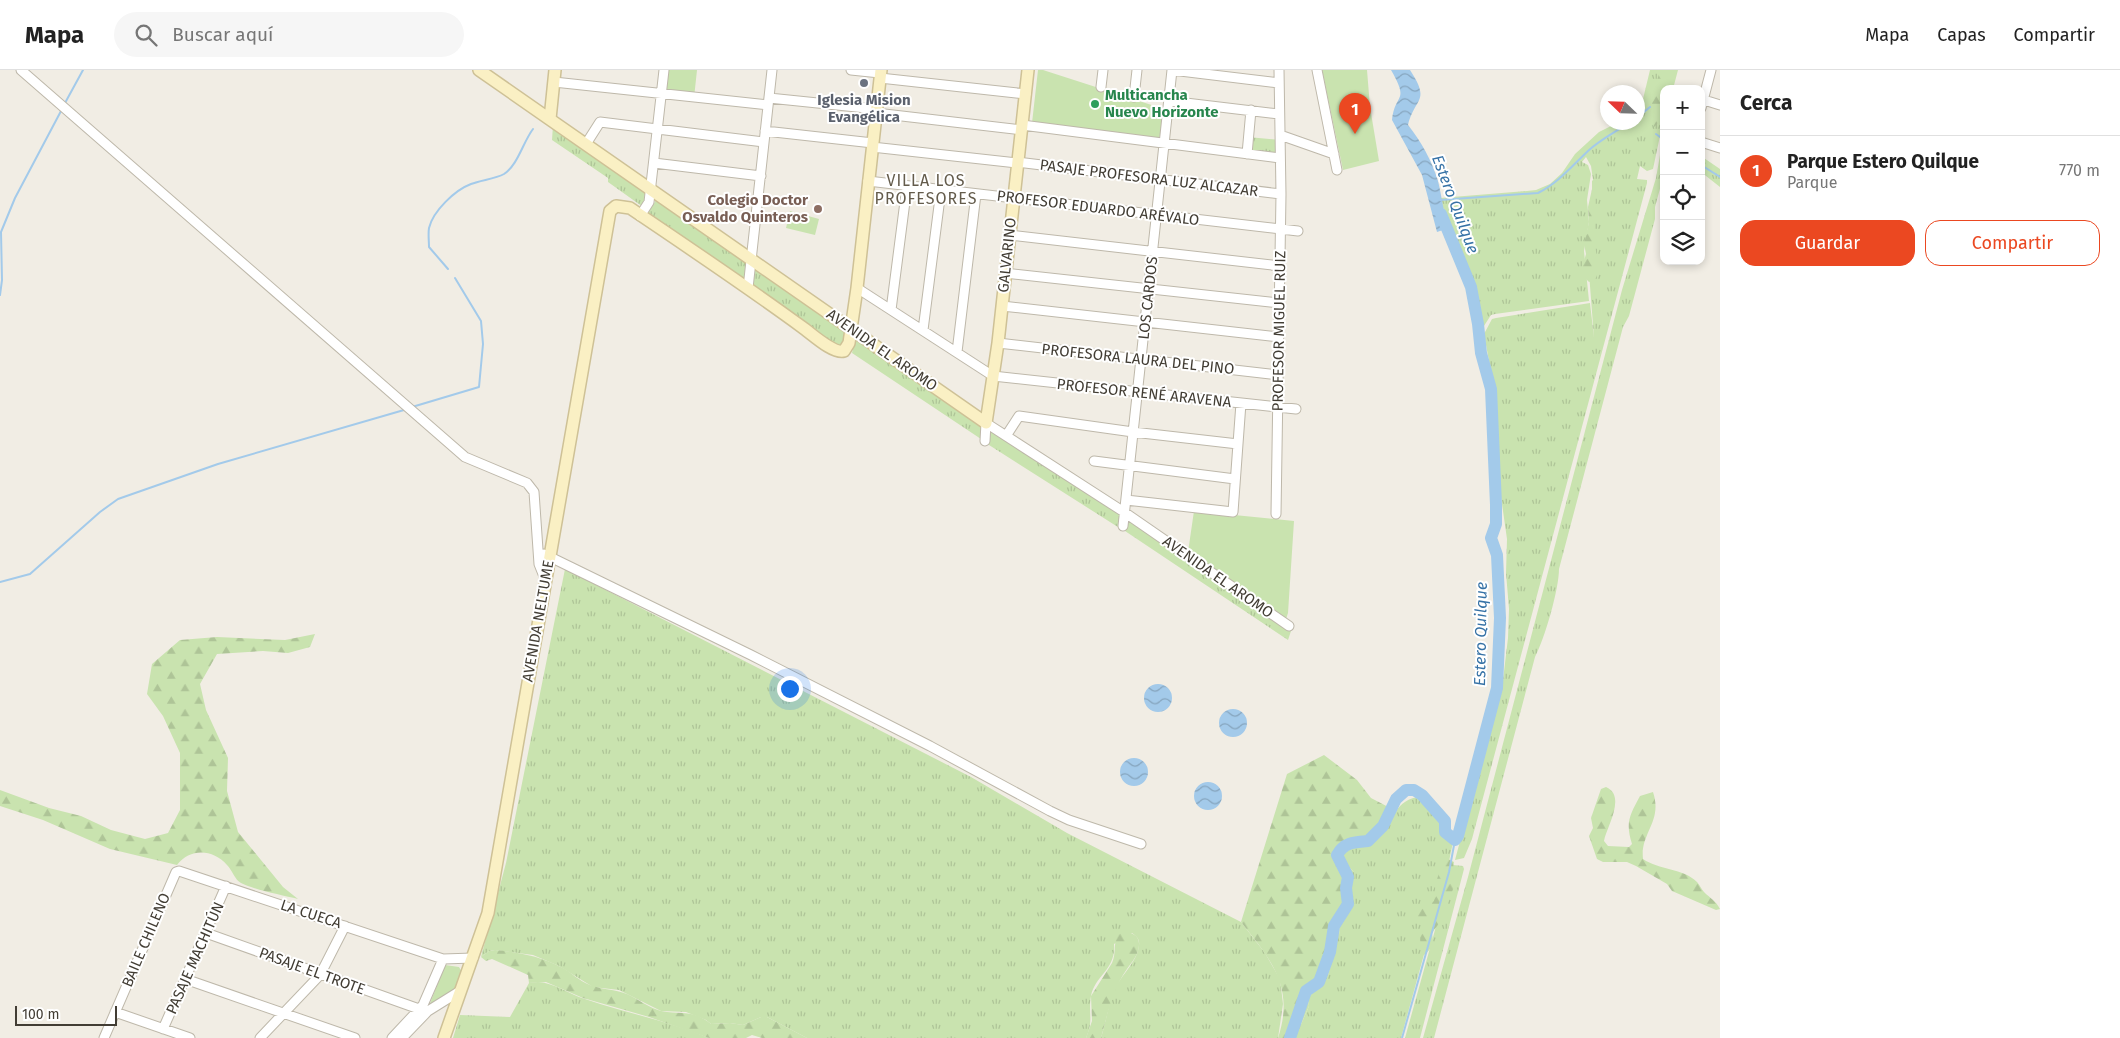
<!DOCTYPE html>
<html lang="es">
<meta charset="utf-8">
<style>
body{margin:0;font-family:"Fira Sans",sans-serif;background:#f6f6f6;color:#222}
.controls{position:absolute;right:15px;top:15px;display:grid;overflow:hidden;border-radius:10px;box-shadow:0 2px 8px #0003}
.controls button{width:45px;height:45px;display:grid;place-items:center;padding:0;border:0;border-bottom:1px solid #e0e0e0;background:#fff;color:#222;font:25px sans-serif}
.compass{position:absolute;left:1600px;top:15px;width:45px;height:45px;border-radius:50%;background:#fff;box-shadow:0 2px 8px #0003;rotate:293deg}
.scale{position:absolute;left:15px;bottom:12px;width:102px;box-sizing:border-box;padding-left:5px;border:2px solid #423d34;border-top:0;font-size:14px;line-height:18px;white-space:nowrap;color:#423d34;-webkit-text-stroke:4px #fff;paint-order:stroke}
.you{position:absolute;left:789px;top:618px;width:18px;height:18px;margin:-12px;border:4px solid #fff;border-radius:50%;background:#1a73e8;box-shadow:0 0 0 8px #1a73e833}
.badge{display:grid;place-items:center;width:32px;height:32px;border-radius:50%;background:#eb4821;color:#fff;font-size:16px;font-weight:700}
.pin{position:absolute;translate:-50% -41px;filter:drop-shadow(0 1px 2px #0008)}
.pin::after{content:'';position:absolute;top:26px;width:18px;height:15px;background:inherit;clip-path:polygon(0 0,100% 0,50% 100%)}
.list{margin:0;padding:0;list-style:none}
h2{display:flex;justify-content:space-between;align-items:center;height:65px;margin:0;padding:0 20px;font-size:21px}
h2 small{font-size:16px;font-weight:400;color:#767676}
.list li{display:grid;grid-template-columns:32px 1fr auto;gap:15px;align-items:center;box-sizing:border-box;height:70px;padding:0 20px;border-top:1px solid #e0e0e0}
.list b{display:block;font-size:19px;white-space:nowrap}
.list p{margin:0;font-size:16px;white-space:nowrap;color:#767676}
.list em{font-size:16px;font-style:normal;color:#767676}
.actions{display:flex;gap:10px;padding:15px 20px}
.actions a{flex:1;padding:11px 0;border:1px solid #eb4821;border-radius:15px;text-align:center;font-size:18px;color:#eb4821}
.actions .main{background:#eb4821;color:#fff}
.icon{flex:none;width:28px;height:28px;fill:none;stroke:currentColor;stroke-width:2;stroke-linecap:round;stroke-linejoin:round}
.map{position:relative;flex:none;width:1720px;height:968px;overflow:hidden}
header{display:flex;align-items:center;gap:30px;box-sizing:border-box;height:70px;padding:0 25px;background:#fff;border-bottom:1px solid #e0e0e0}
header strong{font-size:24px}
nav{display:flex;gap:28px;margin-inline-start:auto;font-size:18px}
.search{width:350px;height:45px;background:#f6f6f6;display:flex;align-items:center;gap:12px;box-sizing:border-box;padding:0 18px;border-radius:28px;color:#767676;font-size:19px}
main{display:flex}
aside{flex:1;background:#fff}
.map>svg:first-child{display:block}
</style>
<header>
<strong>Mapa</strong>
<div class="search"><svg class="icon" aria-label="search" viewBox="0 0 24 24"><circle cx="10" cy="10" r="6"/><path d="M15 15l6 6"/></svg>Buscar aquí</div>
<nav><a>Mapa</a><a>Capas</a><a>Compartir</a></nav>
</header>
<main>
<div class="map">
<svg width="1720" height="968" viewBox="0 0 1720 968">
<defs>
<pattern id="grass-tufts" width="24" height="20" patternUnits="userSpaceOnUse" patternTransform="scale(1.25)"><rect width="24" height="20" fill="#c9e3af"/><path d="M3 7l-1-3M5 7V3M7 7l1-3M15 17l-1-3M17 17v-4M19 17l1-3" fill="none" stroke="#aec497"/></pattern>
<pattern id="forest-firs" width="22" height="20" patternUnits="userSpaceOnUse" patternTransform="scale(1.25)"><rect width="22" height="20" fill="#c9e3af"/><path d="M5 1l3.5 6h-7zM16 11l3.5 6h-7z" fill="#aec497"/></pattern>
<pattern id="water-waves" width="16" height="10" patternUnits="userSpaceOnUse" patternTransform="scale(1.25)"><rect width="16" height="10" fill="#a3caea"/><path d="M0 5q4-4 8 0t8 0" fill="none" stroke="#86a5be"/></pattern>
</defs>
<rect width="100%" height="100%" fill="#f1ede4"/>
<!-- grass -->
<path fill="url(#grass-tufts)" d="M 1650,0 L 1678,0 L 1673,19 L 1664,19 L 1664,47 L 1653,99 L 1647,101 L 1640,96 L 1637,109 L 1647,110 L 1647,113 L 1472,769 L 1464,788 L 1455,790 L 1503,610 L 1508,568 L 1509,539 L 1506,503 L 1507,469 L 1499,413 L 1498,362 L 1494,318 L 1484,264 L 1492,249 L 1496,248 L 1590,233 L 1594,268 L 1589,203 L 1595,124 L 1591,96 L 1586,87 L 1582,92 L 1588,95 L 1591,104 L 1587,130 L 1589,152 L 1584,181 L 1589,231 L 1495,244 L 1491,245 L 1482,259 L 1473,216 L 1454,172 L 1440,128 L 1527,121 L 1536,120 L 1550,114 L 1562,103 L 1575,84 L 1599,62 L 1617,53 L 1638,52 L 1638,30 L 1643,29 Z
M 553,55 L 646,118 L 643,137 L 608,112 L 608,108 L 552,70 Z
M 1248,67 L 1280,70 L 1280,88 L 1247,84 Z
M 1664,81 L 1664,104 L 1655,137 L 1655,149 L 1629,246 L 1623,257 L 1559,499 C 1559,519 1545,568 1535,587 L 1434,968 L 1423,968 L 1468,807 L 1622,220 L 1656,108 L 1660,85 Z
M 1701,86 L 1720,99 L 1720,117 L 1701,102 Z
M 658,127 L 748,191 L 745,212 L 648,143 Z
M 752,190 L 851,258 L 844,281 L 748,218 Z
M 856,266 L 984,355 L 984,371 L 852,283 Z
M 990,360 L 1122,445 L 1121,459 L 989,375 Z
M 1126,447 L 1291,561 L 1288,570 L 1125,461 Z
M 565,499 L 971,707 L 1067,763 L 1241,852 L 1265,883 L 1280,909 L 1283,934 L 1278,968 L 1101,968 C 1106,952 1108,935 1115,919 C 1121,905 1138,891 1139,875 C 1140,869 1136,866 1132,863 L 1114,874 C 1116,900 1095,905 1091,926 C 1088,943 1094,950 1086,968 L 807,968 L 767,947 L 761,947 L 743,955 L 730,953 L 711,954 L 706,950 L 686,942 L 661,941 L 619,920 L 593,917 L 559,896 L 533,885 L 495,880 L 489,881 L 481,887 L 506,793 Z
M 1417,727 C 1432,739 1441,756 1453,772 L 1447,801 L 1401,968 L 1295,968 L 1309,936 L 1308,928 L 1328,905 L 1339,865 L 1340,854 L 1350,838 L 1354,802 L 1342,790 L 1341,785 C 1352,774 1369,777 1380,767 C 1396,752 1391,733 1417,727 Z
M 1453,795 L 1463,796 L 1464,799 L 1420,968 L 1405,968 Z
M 538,912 C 555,913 569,924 585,929 C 626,943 669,951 709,968 L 453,968 L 460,945 L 510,947 L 529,913 Z"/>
<!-- forest -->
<path fill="url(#forest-firs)" d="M 1660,0 L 1673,0 L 1668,19 L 1664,19 C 1664,33 1665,49 1653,58 L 1651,33 Z
M 1594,109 C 1597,130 1594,151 1595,173 C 1595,183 1601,195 1597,205 C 1596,209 1593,211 1589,212 L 1582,205 L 1582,198 L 1586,184 L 1584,174 L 1589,152 L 1588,137 L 1592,119 L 1592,111 Z
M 315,564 L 310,577 L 288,583 L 263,581 L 217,584 L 200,614 L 206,640 L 228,688 L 227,721 L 238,762 L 283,817 L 298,829 C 282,825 255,820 241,813 C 235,810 232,800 227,795 C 213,779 190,778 177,795 L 110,779 L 43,750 L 0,736 L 0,720 L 49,738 L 81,746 L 111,760 L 145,769 L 168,763 L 180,740 L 180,683 L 163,646 L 147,624 L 152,594 L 180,570 L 217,567 L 285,570 Z
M 1324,685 L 1357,710 L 1371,728 L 1396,741 C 1390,751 1385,765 1375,771 C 1364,777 1351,775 1342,785 L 1342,790 L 1354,802 L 1355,821 L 1350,838 L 1340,854 L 1339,865 L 1328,905 L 1308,928 L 1309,936 L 1295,968 L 1278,968 C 1295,917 1271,890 1241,852 L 1287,704 Z
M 1606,717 C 1627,726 1606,758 1604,771 L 1608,776 L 1629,777 L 1632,774 C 1625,752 1630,745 1640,726 L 1653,722 C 1663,752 1640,763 1643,789 C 1659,800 1683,798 1697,812 C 1700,815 1701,819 1704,822 C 1710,828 1716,831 1720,839 L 1716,840 L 1672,821 L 1667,814 L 1636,796 L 1627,792 L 1603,792 L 1597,789 L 1589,766 L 1593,758 L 1591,748 L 1601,719 Z
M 1448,789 L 1454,792 L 1452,806 L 1456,812 L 1447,834 L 1445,845 L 1432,863 C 1434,873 1432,879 1424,885 C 1418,876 1420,858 1423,849 L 1420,847 L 1414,851 L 1410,847 L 1414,841 L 1434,831 C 1435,816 1437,800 1448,789 Z
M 1120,862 C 1128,861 1140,864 1139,875 C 1139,884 1132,892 1127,899 C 1112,920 1108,943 1101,968 L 1086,968 L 1092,951 L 1091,926 L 1112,893 C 1117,882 1112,872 1120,862 Z
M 495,880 C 518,882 540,886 561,897 C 571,902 579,911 590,915 C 602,920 615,919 627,924 C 638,929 649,938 661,941 C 681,945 693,939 711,954 L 730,953 L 743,955 L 761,947 L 767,947 L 807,968 L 762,968 L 752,965 L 746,968 L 709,968 L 649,947 L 583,928 L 546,912 L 529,913 L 528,905 L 492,889 L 486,891 L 481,887 L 489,881 Z"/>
<!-- green -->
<path fill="#c9e3af" d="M 664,0 L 697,0 L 694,28 L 661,25 Z
M 1038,0 L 1043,0 L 1164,39 L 1159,70 L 1032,53 Z
M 1322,0 L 1367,0 L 1370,37 L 1379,91 L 1343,100 Z
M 790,141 L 819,149 L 815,165 L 786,158 Z
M 1194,441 L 1294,451 L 1288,543 L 1286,549 L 1188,482 Z
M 445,895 L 459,897 L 463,904 L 456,918 L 429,936 Z"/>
<!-- water -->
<path fill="url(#water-waves)" d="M 1391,0 L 1410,0 C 1431,32 1415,27 1408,55 C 1421,71 1432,91 1438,111 C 1442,127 1443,142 1449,158 L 1437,162 L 1422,105 L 1392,50 C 1395,22 1410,33 1391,0 Z
M1144 628a14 14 0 1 1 28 0a14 14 0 1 1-28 0Z
M1219 653a14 14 0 1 1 28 0a14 14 0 1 1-28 0Z
M1120 702a14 14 0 1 1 28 0a14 14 0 1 1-28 0Z
M1194 726a14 14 0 1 1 28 0a14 14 0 1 1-28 0Z"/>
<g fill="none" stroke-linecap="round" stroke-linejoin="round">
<!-- stream -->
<path stroke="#a3caea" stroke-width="2" d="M 65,33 L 83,0
M 1638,47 L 1650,37
M 1656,64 L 1664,70
M 1701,95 L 1720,107
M 1440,130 L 1538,123 C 1558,113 1572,96 1588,81 C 1601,69 1616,62 1630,52
M 448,199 L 429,177 C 429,171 428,164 429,158 C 433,141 455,120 471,114 C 481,110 495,109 504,104 C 518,95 523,72 533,59
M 0,225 L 2,210 L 1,162 L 15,128 L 61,41
M 412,337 L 479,317 L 483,274 L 481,251 L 455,208
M 0,512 L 30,504 L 100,442 L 118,429 L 218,394 L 404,340
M 1402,968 L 1449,802 L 1455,770"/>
<!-- river -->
<path stroke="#a3caea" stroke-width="12" d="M 1290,968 L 1306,921 L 1319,912 L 1330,882 L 1334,856 L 1348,834 L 1346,818 L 1348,807 L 1337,785 C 1344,772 1355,772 1368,771 L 1383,756 L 1396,729 L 1406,720 L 1414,720 L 1422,725 L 1445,751 L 1445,762 L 1455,770 L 1458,766 L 1497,618 L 1500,548 L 1497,485 L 1491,468 L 1496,454 L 1496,435 L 1491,319 L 1481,283 L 1478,254 L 1471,217 L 1441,144"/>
<defs>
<path id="street" d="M 21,0 L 465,387 L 527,413 L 534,422 L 539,494 L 545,509
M 851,0 L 880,3
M 1172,0 L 1279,13
M 1317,0 L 1337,100
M 880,8 L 1026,24
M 554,12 L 768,35
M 1101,17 L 1103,0
M 1134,27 L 1137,0
M 769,28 L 876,39
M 1704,30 L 1720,35
M 1169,31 L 1279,44
M 1701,38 L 1711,0
M 876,43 L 1022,60
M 1022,55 L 1280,88
M 765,61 L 873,73
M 1280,65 L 1334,84
M 1701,72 L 1720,78
M 586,74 L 600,52 L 764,72
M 872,77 L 1017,93
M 1247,84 L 1251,40
M 1017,92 L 1281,124
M 654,93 L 761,106
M 868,111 L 1298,161
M 640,146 L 649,132 L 664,0
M 1009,165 L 1280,196
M 1005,203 L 1279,233
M 748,218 L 772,0
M 857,218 L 993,306 L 1296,339
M 1002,236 L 1279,267
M 891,240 L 907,116
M 923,260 L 941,120
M 998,273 L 1278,305
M 957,282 L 976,124
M 1006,366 L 1019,346 L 1133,362 L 1238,374
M 985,371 L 986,353 L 1124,442 L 1289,556
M 1094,391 L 1235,409
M 1126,430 L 1233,442 L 1241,333
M 1276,444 L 1281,124 L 1279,0
M 1123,456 L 1172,0
M 544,484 L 751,585 L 930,676 L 1050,741 L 1069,750 L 1141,774
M 206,863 L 419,939
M 185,909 L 355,968
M 115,942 L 190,968
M 163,959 L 226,816
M 104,968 L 176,802 L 179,801 L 443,889 L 473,888
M 260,968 L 320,905 L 345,856
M 392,968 L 423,935 L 443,889
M 402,968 L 428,941 L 460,921"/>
<path id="secondary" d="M 479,0 L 986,353 L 998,273 L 1028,0
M 550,49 L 555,0
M 444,968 L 488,843 L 610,141 L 616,136 L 630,138 C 688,177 746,216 802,257 C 812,264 833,284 844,281 L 849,273 L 857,218 L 881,0"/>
</defs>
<!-- street casing -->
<use href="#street" stroke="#beb8aa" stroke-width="11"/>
<!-- secondary casing -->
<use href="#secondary" stroke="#cec196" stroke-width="14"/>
<!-- street -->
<use href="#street" stroke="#fff" stroke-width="9"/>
<!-- secondary -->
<use href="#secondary" stroke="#faf0c4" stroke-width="11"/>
</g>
<!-- markers -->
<circle fill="#6b7280" stroke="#fff" stroke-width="2" cx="864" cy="13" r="5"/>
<circle fill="#2e9e5b" stroke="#fff" stroke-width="2" cx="1095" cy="34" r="5"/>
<circle fill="#8d6e63" stroke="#fff" stroke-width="2" cx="818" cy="139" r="5"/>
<g text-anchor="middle" stroke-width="4" stroke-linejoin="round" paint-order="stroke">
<!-- leisure labels -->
<g font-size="15" font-weight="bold" fill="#27864d" stroke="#fff" text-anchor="start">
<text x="1105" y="30">Multicancha<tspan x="1105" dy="17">Nuevo Horizonte</tspan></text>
</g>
<!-- worship labels -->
<g font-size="15" font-weight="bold" fill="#5b616d" stroke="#fff">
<text x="864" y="35">Iglesia Mision<tspan x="864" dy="17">Evangélica</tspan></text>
</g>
<!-- street labels -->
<g font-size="15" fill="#423d34" stroke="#fff">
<text transform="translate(1149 108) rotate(7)" y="5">PASAJE PROFESORA LUZ ALCAZAR</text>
<text transform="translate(1098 138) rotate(7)" y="5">PROFESOR EDUARDO ARÉVALO</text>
<text transform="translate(1007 185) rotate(-84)" y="5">GALVARINO</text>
<text transform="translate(1148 228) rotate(-84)" y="5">LOS CARDOS</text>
<text transform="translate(1279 261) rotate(-89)" y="5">PROFESOR MIGUEL RUIZ</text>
<text transform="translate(882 280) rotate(35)" y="5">AVENIDA EL AROMO</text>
<text transform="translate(1138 289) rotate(6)" y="5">PROFESORA LAURA DEL PINO</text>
<text transform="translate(1144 323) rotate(6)" y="5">PROFESOR RENÉ ARAVENA</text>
<text transform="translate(1218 507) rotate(35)" y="5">AVENIDA EL AROMO</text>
<text transform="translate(538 551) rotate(-80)" y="5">AVENIDA NELTUME</text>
<text transform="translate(311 844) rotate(18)" y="5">LA CUECA</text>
<text transform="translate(146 870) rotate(-67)" y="5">BAILE CHILENO</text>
<text transform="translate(195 888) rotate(-66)" y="5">PASAJE MACHITÚN</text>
<text transform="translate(312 901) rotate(20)" y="5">PASAJE EL TROTE</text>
</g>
<!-- education labels -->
<g font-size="15" font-weight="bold" fill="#785e54" stroke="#fff" text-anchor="end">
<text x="808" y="135">Colegio Doctor<tspan x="808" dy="17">Osvaldo Quinteros</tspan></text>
</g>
<!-- neighbourhood labels -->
<g font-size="16" letter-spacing="1" fill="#645c4c" stroke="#fff">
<text x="926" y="116">VILLA LOS<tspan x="926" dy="18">PROFESORES</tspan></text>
</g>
<!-- water labels -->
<g font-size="16" font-style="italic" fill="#3672a6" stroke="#fff">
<text transform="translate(1456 134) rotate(69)" y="6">Estero Quilque</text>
<text transform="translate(1480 564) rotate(-89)" y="6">Estero Quilque</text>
</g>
</g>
</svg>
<div class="controls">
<button>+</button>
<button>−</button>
<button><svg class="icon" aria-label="locate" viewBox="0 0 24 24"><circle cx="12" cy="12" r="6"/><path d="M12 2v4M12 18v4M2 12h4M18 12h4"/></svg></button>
<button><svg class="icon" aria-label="layers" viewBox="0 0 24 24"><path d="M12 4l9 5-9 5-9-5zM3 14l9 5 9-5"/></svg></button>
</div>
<svg class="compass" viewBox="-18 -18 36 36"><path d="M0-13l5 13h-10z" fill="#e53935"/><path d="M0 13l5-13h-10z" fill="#767676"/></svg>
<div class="scale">100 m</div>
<div class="you"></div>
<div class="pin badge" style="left:1355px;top:64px">1</div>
</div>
<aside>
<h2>Cerca<small></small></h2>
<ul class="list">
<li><span class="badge">1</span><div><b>Parque Estero Quilque</b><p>Parque</p></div><em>770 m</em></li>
</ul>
<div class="actions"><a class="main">Guardar</a><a>Compartir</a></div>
</aside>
</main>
